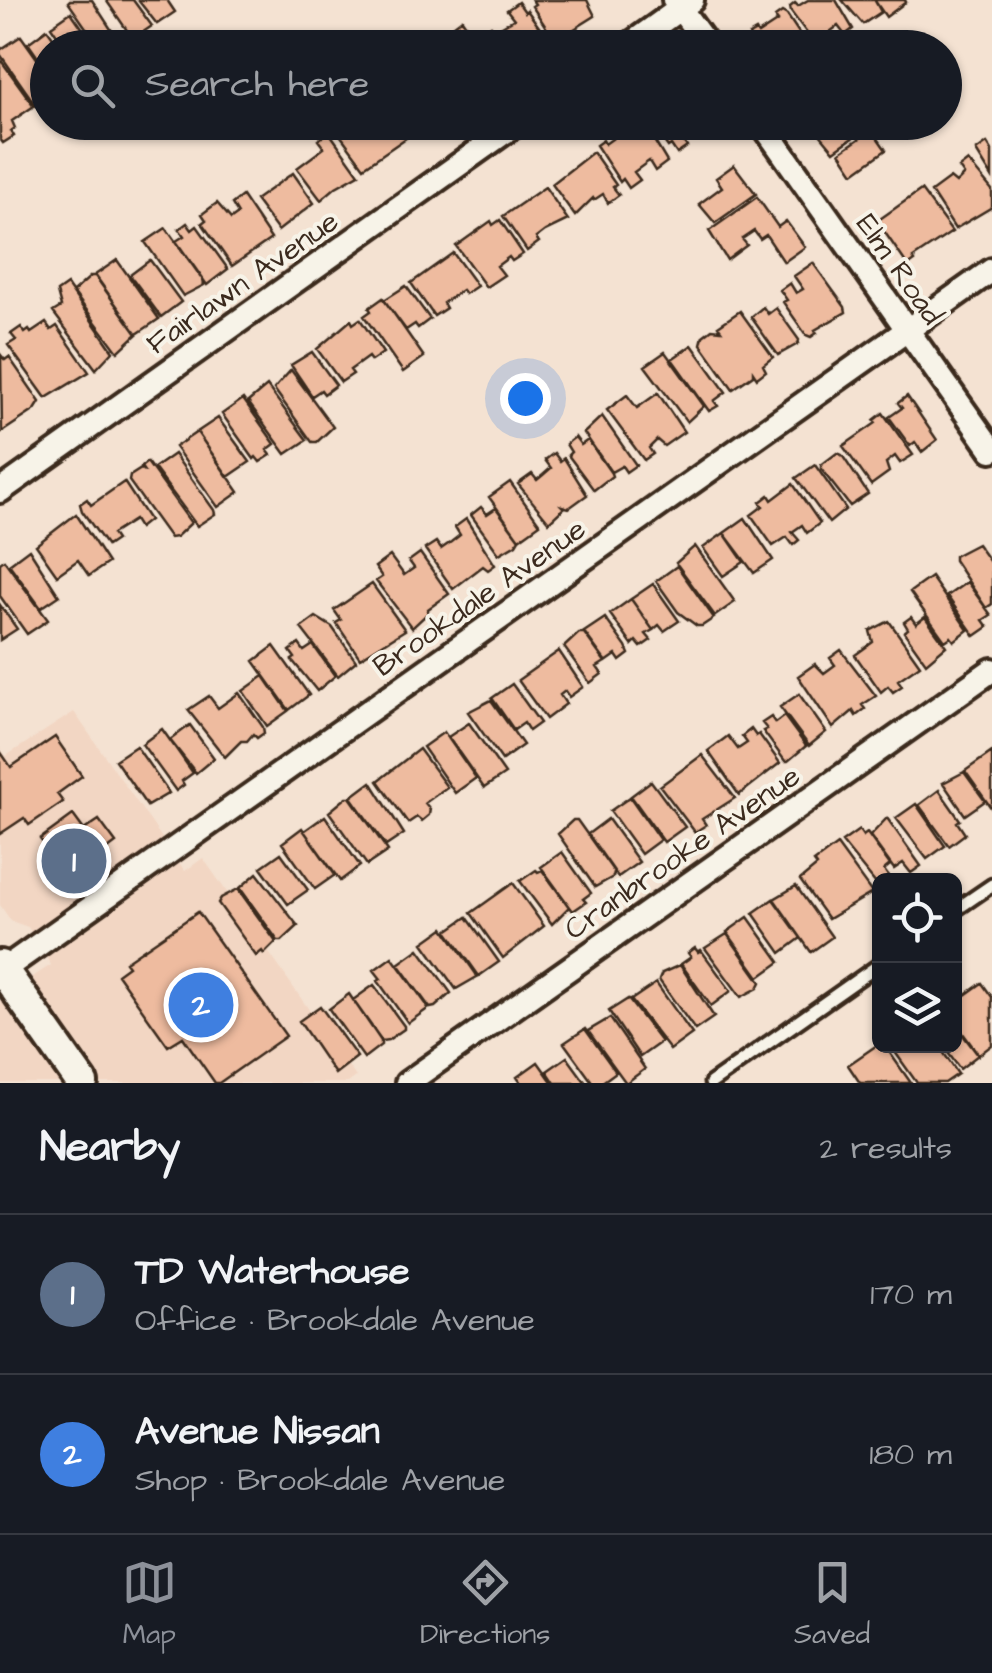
<!DOCTYPE html>
<meta charset="utf-8">
<style>
body{margin:0;font-family:"Architects Daughter",sans-serif;background:#20242c;color:#f1f3f6}
.controls{position:absolute;right:30px;bottom:30px;display:grid;overflow:hidden;border-radius:15px;box-shadow:0 2px 8px #0004}
.controls button{width:90px;height:90px;display:grid;place-items:center;padding:0;border:0;border-bottom:2px solid #363941;background:#171b24;color:#f1f3f6;font:50px sans-serif}
.you{position:absolute;left:525px;top:398px;width:35px;height:35px;margin:-25px;border:8px solid #fff;border-radius:50%;background:#1a73e8;box-shadow:0 0 0 15px #1a73e833}
.badge{display:grid;place-items:center;width:65px;height:65px;border-radius:50%;background:#8c9099;color:#fff;font-size:32px;font-weight:700}
.pin{position:absolute;translate:-50% -50%;border:5px solid #fff;box-shadow:0 2px 10px #0006}
.list{margin:0;padding:0;list-style:none}
h2{display:flex;justify-content:space-between;align-items:center;height:130px;margin:0;padding:0 40px;font-size:42px}
h2 small{font-size:32px;font-weight:400;color:#9ea1a6}
.list li{display:grid;grid-template-columns:65px 1fr auto;gap:30px;align-items:center;box-sizing:border-box;height:160px;padding:0 40px;border-top:2px solid #363941}
.list b{display:block;font-size:38px;white-space:nowrap}
.list p{margin:0;font-size:32px;white-space:nowrap;color:#9ea1a6}
.list em{font-size:32px;font-style:normal;color:#9ea1a6}
.icon{flex:none;width:55px;height:55px;fill:none;stroke:currentColor;stroke-width:2;stroke-linecap:round;stroke-linejoin:round}
.map{position:relative;flex:none;width:992px;height:1083px;overflow:hidden}
.search{position:absolute;background:#171b24;box-shadow:0 2px 8px #0004;left:30px;right:30px;top:30px;height:110px;display:flex;align-items:center;gap:25px;box-sizing:border-box;padding:0 35px;border-radius:55px;color:#9ea1a6;font-size:38px}
.sheet{height:450px;background:#171b24}
nav{display:flex;justify-content:space-around;align-items:center;box-sizing:border-box;height:140px;border-top:2px solid #363941;background:#171b24;font-size:28px;color:#9ea1a6}
nav a{display:grid;justify-items:center;gap:5px}
nav .on{color:#8c9099}
.map>svg:first-child{display:block}
</style>
<div class="map">
<svg width="992" height="1083" viewBox="0 0 992 1083">
<rect width="100%" height="100%" fill="#f4e2d2"/>
<filter id="ink" filterUnits="userSpaceOnUse"><feTurbulence type="fractalNoise" baseFrequency=".01" numOctaves="2"/><feDisplacementMap in="SourceGraphic" scale="20" xChannelSelector="R" yChannelSelector="G"/><feConvolveMatrix kernelMatrix="1 2 1 2 8 2 1 2 1" color-interpolation-filters="sRGB"/></filter>
<g filter="url(#ink)">
<!-- built -->
<path fill="#f2d6c3" d="M 74,712 L 185,871 L 203,858 L 356,1077 L 348,1083 L 0,1083 L 0,998 L 51,965 L 28,927 L 11,921 L 0,905 L 0,748 L 6,756 Z"/>
<!-- building -->
<path fill="#eebb9f" stroke="#3b2a1e" stroke-width="2.5" d="M 70,0 L 92,0 L 116,37 L 101,47 L 98,45 L 68,2 Z
M 106,0 L 133,0 L 152,26 L 133,39 Z
M 138,0 L 167,0 L 175,12 L 157,24 Z
M 532,0 L 587,0 L 595,16 L 555,41 L 532,6 L 535,4 Z
M 808,0 L 836,0 L 853,29 L 845,35 L 838,26 L 823,37 L 830,46 L 818,48 L 791,12 L 790,7 L 795,3 L 798,6 Z
M 842,0 L 905,0 L 906,2 L 886,17 L 875,1 L 881,12 L 863,24 Z
M 518,2 L 525,12 L 527,10 L 551,44 L 546,48 L 490,48 L 480,34 L 491,26 L 495,30 L 514,19 L 507,10 Z
M 71,12 L 78,22 L 96,48 L 66,48 L 51,26 Z
M 782,12 L 787,15 L 809,48 L 756,48 L 749,35 L 756,31 L 758,34 L 778,21 L 775,17 Z
M 462,19 L 482,48 L 450,48 L 441,35 Z
M 47,29 L 61,48 L 48,48 L 48,72 L 28,43 Z
M 21,36 L 48,74 L 48,100 L 37,107 L 0,54 L 0,50 Z
M 0,59 L 34,106 L 12,121 L 15,128 L 11,131 L 14,136 L 3,143 L 0,139 Z
M 343,122 L 351,122 L 354,127 L 360,122 L 395,122 L 406,138 L 364,167 L 341,136 L 344,134 L 338,126 Z
M 643,122 L 667,162 L 655,171 L 649,161 L 634,172 L 640,180 L 629,188 L 623,179 L 620,182 L 596,145 L 603,140 L 605,144 L 630,126 L 627,122 Z
M 650,122 L 682,122 L 689,132 L 681,138 L 687,147 L 677,154 L 671,145 L 668,147 Z
M 683,122 L 716,122 L 718,126 L 698,141 Z
M 832,122 L 875,122 L 834,151 L 819,133 Z
M 872,130 L 886,150 L 854,173 L 840,152 Z
M 329,132 L 359,174 L 336,187 L 321,200 L 297,168 L 324,148 L 318,140 Z
M 987,143 L 992,151 L 992,177 L 976,151 Z
M 593,152 L 616,185 L 613,187 L 619,195 L 608,203 L 603,194 L 594,200 L 593,198 L 575,216 L 552,184 Z
M 968,161 L 992,190 L 992,207 L 955,229 L 931,192 L 950,178 L 956,183 L 964,175 L 959,168 Z
M 734,165 L 756,194 L 715,223 L 699,204 L 722,187 L 716,178 Z
M 293,173 L 314,203 L 278,231 L 255,200 Z
M 545,187 L 568,220 L 545,231 L 536,238 L 539,242 L 527,251 L 503,216 Z
M 921,190 L 952,232 L 913,258 L 915,261 L 908,266 L 877,221 Z
M 242,196 L 271,239 L 232,266 L 202,223 L 206,220 L 202,214 L 217,203 L 231,219 L 238,214 L 232,204 Z
M 757,197 L 778,227 L 786,221 L 805,247 L 784,262 L 766,235 L 760,239 L 754,231 L 742,239 L 747,245 L 727,260 L 709,231 Z
M 500,220 L 523,254 L 512,261 L 509,257 L 497,266 L 504,275 L 486,287 L 456,246 L 491,221 L 493,225 Z
M 187,223 L 192,230 L 197,226 L 228,269 L 207,285 L 176,241 L 184,236 L 179,229 Z
M 166,228 L 203,280 L 204,285 L 183,296 L 145,242 Z
M 453,253 L 477,286 L 465,294 L 462,290 L 443,303 L 446,308 L 434,316 L 411,283 Z
M 117,260 L 159,319 L 137,334 L 95,275 Z
M 150,260 L 181,302 L 161,317 L 130,275 Z
M 813,263 L 845,307 L 846,312 L 815,330 L 817,333 L 811,337 L 806,335 L 783,302 L 787,300 L 780,290 L 790,283 L 796,293 L 803,289 L 794,276 Z
M 91,276 L 95,276 L 137,334 L 118,352 L 73,292 Z
M 67,285 L 113,351 L 96,369 L 53,312 L 61,307 L 57,292 Z
M 406,286 L 430,319 L 418,328 L 415,324 L 406,330 L 384,300 Z
M 383,298 L 424,357 L 403,372 L 364,316 L 371,311 L 369,308 Z
M 763,307 L 768,314 L 776,308 L 799,340 L 798,344 L 778,355 L 751,317 Z
M 740,311 L 773,357 L 763,365 L 766,371 L 757,378 L 753,372 L 753,375 L 733,389 L 701,344 L 703,336 L 712,329 L 721,330 L 718,326 Z
M 360,319 L 383,353 L 371,361 L 368,357 L 350,370 L 353,374 L 341,382 L 317,349 L 351,320 L 353,324 Z
M 46,323 L 51,330 L 57,326 L 89,372 L 46,398 L 8,345 L 16,340 L 11,334 L 21,327 L 25,333 L 29,330 L 31,333 Z
M 692,345 L 726,392 L 714,401 L 718,406 L 709,411 L 672,359 Z
M 312,352 L 336,385 L 324,394 L 321,390 L 312,396 L 291,365 Z
M 665,352 L 704,406 L 687,422 L 645,366 Z
M 1,355 L 5,360 L 9,357 L 40,402 L 35,410 L 2,432 Z
M 291,370 L 333,427 L 317,442 L 312,442 L 274,389 Z
M 267,386 L 307,440 L 286,454 L 248,402 Z
M 658,393 L 684,432 L 664,446 L 657,440 L 649,448 L 653,454 L 644,460 L 607,410 L 627,395 L 637,408 Z
M 907,396 L 937,440 L 922,452 L 915,442 L 910,446 L 889,417 L 902,408 L 898,403 Z
M 243,399 L 275,444 L 267,450 L 271,455 L 260,462 L 256,457 L 254,459 L 222,414 Z
M 883,413 L 913,455 L 900,463 L 895,456 L 886,463 L 889,472 L 871,485 L 843,446 L 876,423 L 874,420 Z
M 602,416 L 636,465 L 626,472 L 622,466 L 611,472 L 584,433 Z
M 218,418 L 250,462 L 228,477 L 197,432 Z
M 197,432 L 239,492 L 218,507 L 175,447 Z
M 575,437 L 581,445 L 588,440 L 611,473 L 612,476 L 594,490 L 568,455 L 571,452 L 566,444 Z
M 554,453 L 560,461 L 564,458 L 587,495 L 569,508 L 562,506 L 564,508 L 549,522 L 518,484 L 532,474 L 537,480 L 543,475 L 551,468 L 545,460 Z
M 837,453 L 842,455 L 868,494 L 850,506 L 821,469 L 821,465 Z
M 174,454 L 214,510 L 215,514 L 197,526 L 154,468 Z
M 147,462 L 191,523 L 176,537 L 170,538 L 129,481 L 130,476 L 141,469 L 143,470 L 141,467 Z
M 815,465 L 846,509 L 829,523 L 796,478 Z
M 124,482 L 149,520 L 139,528 L 134,520 L 112,534 L 116,540 L 107,546 L 82,511 L 80,504 L 87,499 L 91,505 Z
M 510,482 L 540,524 L 519,539 L 489,497 Z
M 793,484 L 820,523 L 807,533 L 802,525 L 792,532 L 799,540 L 793,545 L 787,537 L 773,546 L 751,515 L 763,506 L 760,502 L 769,495 L 772,500 Z
M 481,507 L 487,514 L 496,508 L 519,539 L 516,544 L 499,554 L 471,515 Z
M 76,514 L 108,563 L 89,576 L 78,560 L 57,575 L 36,545 Z
M 745,518 L 773,560 L 754,573 L 724,533 Z
M 466,519 L 495,565 L 488,570 L 483,566 L 453,589 L 425,549 L 436,542 L 441,549 L 451,542 L 460,535 L 455,527 Z
M 724,533 L 744,562 L 723,576 L 703,548 Z
M 977,544 L 992,565 L 992,604 L 986,608 L 954,560 L 954,556 Z
M 695,546 L 735,602 L 715,616 L 676,563 Z
M 29,549 L 59,596 L 41,608 L 9,564 Z
M 420,553 L 449,594 L 428,609 L 428,613 L 412,628 L 376,581 L 382,577 L 375,567 L 390,556 L 404,575 L 414,568 L 409,561 Z
M 4,560 L 48,620 L 27,634 L 0,596 L 0,563 Z
M 677,566 L 714,618 L 702,626 L 697,626 L 678,612 L 656,581 Z
M 931,577 L 968,630 L 954,641 L 951,637 L 945,641 L 910,592 Z
M 967,582 L 991,615 L 983,620 L 988,627 L 975,636 L 947,596 Z
M 372,584 L 405,630 L 360,658 L 336,623 L 341,620 L 334,610 Z
M 653,584 L 679,621 L 664,631 L 659,625 L 653,630 L 631,599 Z
M 631,599 L 653,630 L 646,634 L 651,640 L 641,647 L 636,641 L 632,645 L 610,614 Z
M 0,605 L 17,629 L 0,640 Z
M 316,617 L 332,627 L 356,661 L 338,676 L 301,628 Z
M 911,617 L 916,624 L 925,617 L 946,646 L 926,663 L 904,632 L 908,629 L 904,622 Z
M 605,618 L 626,647 L 629,654 L 620,661 L 616,655 L 606,662 L 584,632 Z
M 889,621 L 920,665 L 898,680 L 902,686 L 893,692 L 888,686 L 881,692 L 855,655 L 873,642 L 870,631 Z
M 579,633 L 584,633 L 605,662 L 597,667 L 602,674 L 590,683 L 564,647 Z
M 299,644 L 304,651 L 313,645 L 335,676 L 317,691 L 292,660 L 295,658 L 290,651 Z
M 274,646 L 309,695 L 289,710 L 254,661 Z
M 841,650 L 876,696 L 862,705 L 865,709 L 856,716 L 853,711 L 833,728 L 798,676 L 815,664 L 824,673 L 835,665 L 830,658 Z
M 559,651 L 583,687 L 569,697 L 565,691 L 560,695 L 566,704 L 546,719 L 518,680 Z
M 264,676 L 288,711 L 267,726 L 243,691 Z
M 512,684 L 540,723 L 529,731 L 524,723 L 514,730 L 492,698 Z
M 239,693 L 263,727 L 264,733 L 257,738 L 253,734 L 247,741 L 241,741 L 225,757 L 188,710 L 209,696 L 218,708 Z
M 799,694 L 826,732 L 809,746 L 780,707 Z
M 491,700 L 523,745 L 502,760 L 468,712 Z
M 784,716 L 806,746 L 788,761 L 785,761 L 763,731 L 767,729 L 762,723 L 771,717 L 775,723 Z
M 469,723 L 505,774 L 484,788 L 448,737 Z
M 190,725 L 214,758 L 196,773 L 170,740 Z
M 162,729 L 193,773 L 182,781 L 184,785 L 176,791 L 142,744 Z
M 751,729 L 756,736 L 759,734 L 780,763 L 739,795 L 708,751 L 728,736 L 738,749 L 747,743 L 742,736 Z
M 444,732 L 476,778 L 455,793 L 423,747 Z
M 55,737 L 82,776 L 57,794 L 63,802 L 29,825 L 24,818 L 0,834 L 0,751 L 11,767 Z
M 136,746 L 169,793 L 147,806 L 115,760 Z
M 419,749 L 447,787 L 425,803 L 430,809 L 429,815 L 422,821 L 417,817 L 408,823 L 378,781 Z
M 992,752 L 992,809 L 965,771 Z
M 702,755 L 735,798 L 702,819 L 706,825 L 695,832 L 660,786 Z
M 964,772 L 985,801 L 965,815 L 943,783 Z
M 651,781 L 685,827 L 664,842 L 631,796 Z
M 371,782 L 404,834 L 386,846 L 351,797 Z
M 939,790 L 960,820 L 957,822 L 965,834 L 949,846 L 919,805 Z
M 347,797 L 350,797 L 388,851 L 367,865 L 329,812 Z
M 630,797 L 660,840 L 641,854 L 610,811 Z
M 916,804 L 945,846 L 927,859 L 896,818 Z
M 73,815 L 84,830 L 99,820 L 116,843 L 69,878 L 40,839 Z
M 325,816 L 360,866 L 340,881 L 304,831 Z
M 887,818 L 921,866 L 911,873 L 903,863 L 894,869 L 870,836 Z
M 608,819 L 639,862 L 618,877 L 588,834 Z
M 573,820 L 577,820 L 614,872 L 613,877 L 595,887 L 558,834 Z
M 302,828 L 335,875 L 315,889 L 282,843 Z
M 859,830 L 863,836 L 867,833 L 890,865 L 884,870 L 892,881 L 880,881 L 880,889 L 842,842 Z
M 837,845 L 872,893 L 828,919 L 800,880 L 817,866 L 814,862 Z
M 562,852 L 591,893 L 583,899 L 586,902 L 573,911 L 541,867 Z
M 281,853 L 308,890 L 288,904 L 261,867 Z
M 536,870 L 538,872 L 542,870 L 569,907 L 552,924 L 520,881 Z
M 257,873 L 298,926 L 282,941 L 278,941 L 240,888 Z
M 513,883 L 544,926 L 503,958 L 471,913 Z
M 796,886 L 832,937 L 811,952 L 774,899 Z
M 238,889 L 276,942 L 264,954 L 262,951 L 256,956 L 218,903 L 221,898 Z
M 773,899 L 801,938 L 781,953 L 753,913 Z
M 198,912 L 286,1036 L 219,1083 L 215,1083 L 183,1037 L 168,1046 L 117,974 L 128,966 L 125,962 Z
M 467,917 L 499,962 L 479,976 L 447,931 Z
M 748,917 L 780,962 L 759,977 L 727,932 Z
M 444,928 L 476,974 L 477,977 L 456,989 L 423,943 Z
M 727,934 L 761,982 L 758,988 L 741,997 L 705,948 Z
M 695,948 L 698,952 L 701,950 L 731,991 L 711,1006 L 681,964 L 691,957 L 688,953 Z
M 419,949 L 451,993 L 435,1007 L 430,1008 L 398,964 Z
M 392,957 L 429,1008 L 408,1023 L 378,981 L 381,979 L 374,970 Z
M 680,965 L 714,1017 L 695,1030 L 659,980 L 662,973 Z
M 656,983 L 692,1034 L 670,1050 L 631,1000 Z
M 982,983 L 992,997 L 992,1045 L 979,1055 L 954,1021 L 954,1003 Z
M 374,985 L 404,1026 L 404,1029 L 388,1040 L 382,1041 L 353,1000 Z
M 349,994 L 381,1041 L 381,1045 L 364,1058 L 329,1009 Z
M 628,999 L 661,1042 L 640,1057 L 609,1011 Z
M 320,1006 L 357,1057 L 335,1074 L 299,1021 Z
M 610,1018 L 645,1069 L 626,1083 L 588,1031 Z
M 954,1023 L 978,1055 L 960,1069 L 943,1046 L 954,1046 Z
M 585,1029 L 616,1072 L 601,1083 L 593,1083 L 564,1043 Z
M 880,1043 L 885,1046 L 911,1083 L 860,1083 L 848,1065 Z
M 904,1046 L 939,1046 L 958,1074 L 945,1083 L 917,1083 L 895,1052 Z
M 567,1057 L 586,1083 L 555,1083 L 547,1071 Z
M 538,1062 L 553,1083 L 521,1083 L 517,1077 Z"/>
<g fill="none" stroke-linecap="round" stroke-linejoin="round">
<defs>
<path id="lane" d="M 954,911 L 992,885
M 711,1083 L 880,964"/>
<path id="street" d="M 674,0 L 709,48
M 625,48 L 692,0
M 761,122 L 992,450
M 0,491 L 519,122
M 0,972 L 992,270
M 407,1083 L 992,670"/>
<path id="secondary" d="M 0,966 L 82,1083"/>
</defs>
<!-- lane casing -->
<use href="#lane" stroke="#3b2a1e" stroke-width="19"/>
<!-- street casing -->
<use href="#street" stroke="#3b2a1e" stroke-width="30"/>
<!-- secondary casing -->
<use href="#secondary" stroke="#3b2a1e" stroke-width="38"/>
<!-- lane -->
<use href="#lane" stroke="#f7f3e8" stroke-width="11"/>
<!-- street -->
<use href="#street" stroke="#f7f3e8" stroke-width="22"/>
<!-- secondary -->
<use href="#secondary" stroke="#f7f3e8" stroke-width="30"/>
</g>
</g>
<g text-anchor="middle" stroke-width="8" stroke-linejoin="round" paint-order="stroke">
<!-- street labels -->
<g font-size="30" fill="#3b2a1e" stroke="#f7f3e8">
<text transform="translate(900 269) rotate(55)" y="10">Elm Road</text>
<text transform="translate(242 282) rotate(-35)" y="10">Fairlawn Avenue</text>
<text transform="translate(479 597) rotate(-35)" y="10">Brookdale Avenue</text>
<text transform="translate(682 852) rotate(-35)" y="10">Cranbrooke Avenue</text>
</g>
</g>
</svg>
<div class="controls">
<button><svg class="icon" aria-label="locate" viewBox="0 0 24 24"><circle cx="12" cy="12" r="6"/><path d="M12 2v4M12 18v4M2 12h4M18 12h4"/></svg></button>
<button><svg class="icon" aria-label="layers" viewBox="0 0 24 24"><path d="M12 4l9 5-9 5-9-5zM3 14l9 5 9-5"/></svg></button>
</div>
<div class="you"></div>
<div class="pin badge" style="left:74px;top:861px;background:#5c6f8a">1</div>
<div class="pin badge" style="left:201px;top:1005px;background:#3f7fe0">2</div>
<div class="search"><svg class="icon" aria-label="search" viewBox="0 0 24 24"><circle cx="10" cy="10" r="6"/><path d="M15 15l6 6"/></svg>Search here</div>
</div>
<section class="sheet">
<h2>Nearby<small>2 results</small></h2>
<ul class="list">
<li><span class="badge" style="background:#5c6f8a">1</span><div><b>TD Waterhouse</b><p>Office · Brookdale Avenue</p></div><em>170 m</em></li>
<li><span class="badge" style="background:#3f7fe0">2</span><div><b>Avenue Nissan</b><p>Shop · Brookdale Avenue</p></div><em>180 m</em></li>
</ul>
</section>
<nav>
<a class="on"><svg class="icon" aria-label="map" viewBox="0 0 24 24"><path d="M3 6l6-2 6 2 6-2v14l-6 2-6-2-6 2zM9 4v14M15 6v14"/></svg>Map</a>
<a><svg class="icon" aria-label="directions" viewBox="0 0 24 24"><path d="M12 3l9 9-9 9-9-9zM9 14v-3h6M13 9l2 2-2 2"/></svg>Directions</a>
<a><svg class="icon" aria-label="saved" viewBox="0 0 24 24"><path d="M7 4h10v16l-5-4-5 4z"/></svg>Saved</a>
</nav>
